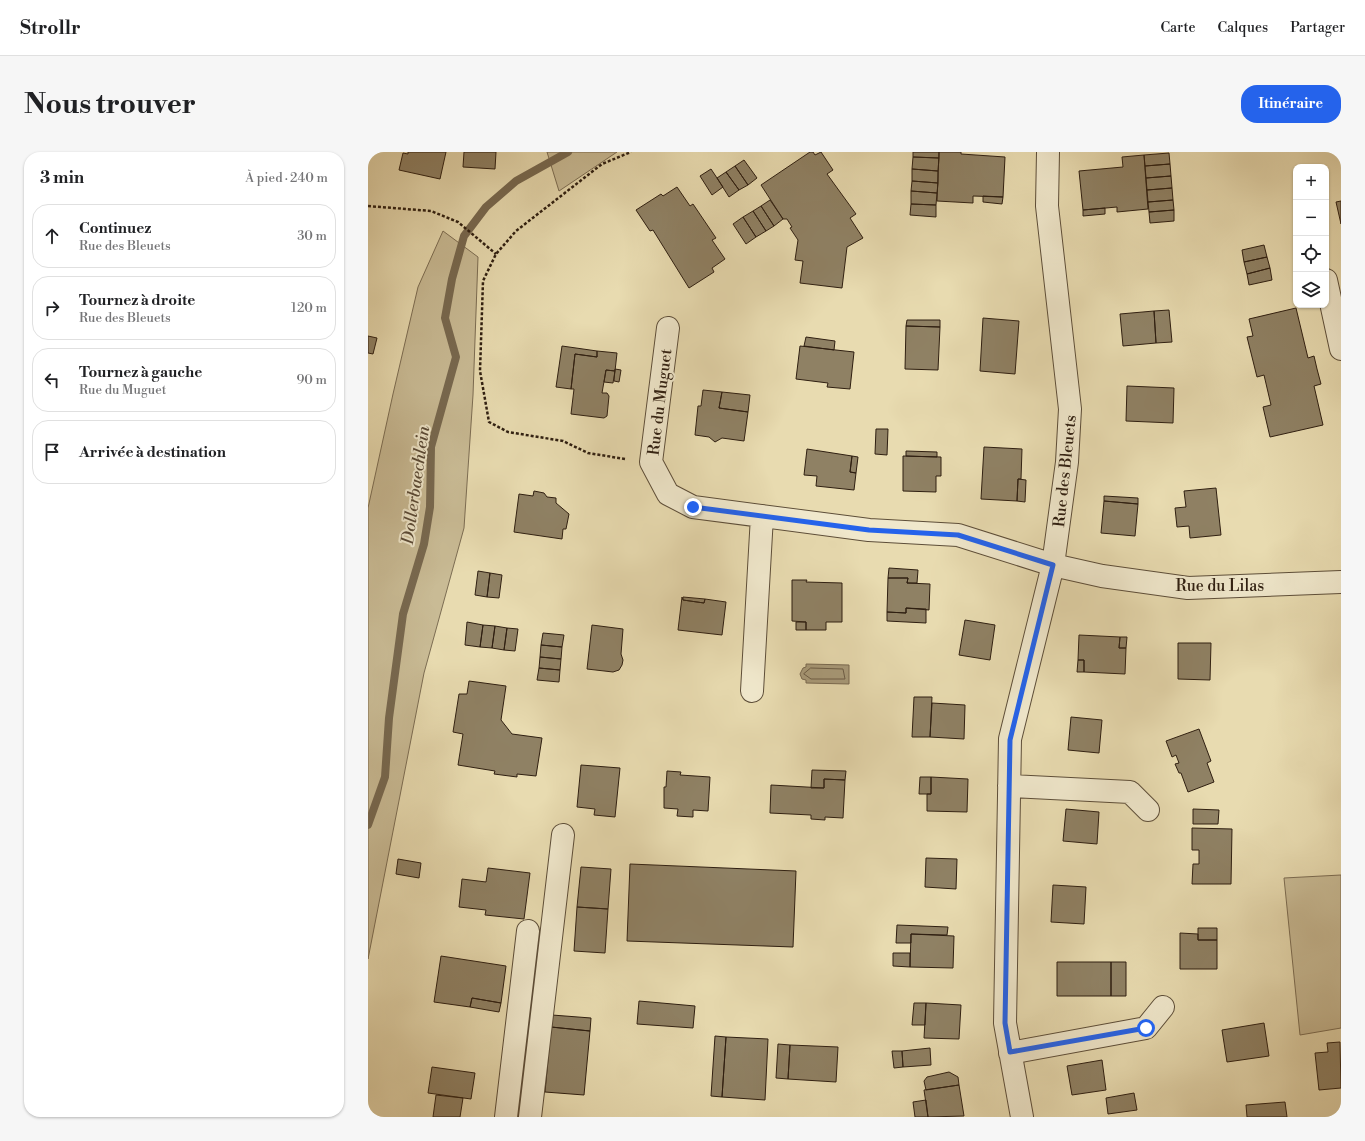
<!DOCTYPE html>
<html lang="fr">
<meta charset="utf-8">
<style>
body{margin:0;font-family:"Libre Bodoni",serif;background:#f6f6f6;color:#202124}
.controls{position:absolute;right:12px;top:12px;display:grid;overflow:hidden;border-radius:8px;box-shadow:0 1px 3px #0004}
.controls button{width:36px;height:36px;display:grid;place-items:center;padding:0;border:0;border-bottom:1px solid #e0e0e0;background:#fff;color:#202124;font:20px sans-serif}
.stop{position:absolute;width:12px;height:12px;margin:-9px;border:3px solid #2563eb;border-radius:50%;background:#fff}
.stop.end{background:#2563eb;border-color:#fff;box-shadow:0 1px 4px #0008}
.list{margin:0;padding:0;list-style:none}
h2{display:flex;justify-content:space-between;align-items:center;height:52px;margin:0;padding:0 16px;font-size:17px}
h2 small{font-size:13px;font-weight:400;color:#757577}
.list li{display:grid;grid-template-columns:26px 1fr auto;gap:12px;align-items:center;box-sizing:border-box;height:64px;margin:0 8px 8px;padding:0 8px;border:1px solid #e0e0e0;border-radius:16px}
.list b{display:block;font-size:15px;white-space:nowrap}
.list p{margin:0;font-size:13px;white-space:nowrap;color:#757577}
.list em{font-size:13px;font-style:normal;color:#757577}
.icon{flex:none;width:22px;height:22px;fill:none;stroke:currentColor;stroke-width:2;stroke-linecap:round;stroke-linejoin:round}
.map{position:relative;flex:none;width:973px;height:965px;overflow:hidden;border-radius:16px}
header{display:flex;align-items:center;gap:24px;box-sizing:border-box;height:56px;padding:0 20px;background:#fff;border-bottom:1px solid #e0e0e0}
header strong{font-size:19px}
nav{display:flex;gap:22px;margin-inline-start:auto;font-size:14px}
.intro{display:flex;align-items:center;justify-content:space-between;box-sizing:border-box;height:96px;padding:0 24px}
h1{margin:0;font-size:28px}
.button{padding:10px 18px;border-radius:16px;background:#2563eb;color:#fff;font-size:14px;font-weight:700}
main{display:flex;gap:24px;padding:0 24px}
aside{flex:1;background:#fff;border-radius:16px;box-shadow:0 1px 3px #0004}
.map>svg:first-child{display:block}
</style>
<header>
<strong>Strollr</strong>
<nav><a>Carte</a><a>Calques</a><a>Partager</a></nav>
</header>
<div class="intro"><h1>Nous trouver</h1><a class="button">Itinéraire</a></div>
<main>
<aside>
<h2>3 min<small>À pied · 240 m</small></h2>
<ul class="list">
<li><svg class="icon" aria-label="ahead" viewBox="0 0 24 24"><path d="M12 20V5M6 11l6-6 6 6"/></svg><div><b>Continuez</b><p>Rue des Bleuets</p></div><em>30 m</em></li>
<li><svg class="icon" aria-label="right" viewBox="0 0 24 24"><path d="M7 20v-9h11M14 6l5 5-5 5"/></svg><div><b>Tournez à droite</b><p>Rue des Bleuets</p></div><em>120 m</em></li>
<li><svg class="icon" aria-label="left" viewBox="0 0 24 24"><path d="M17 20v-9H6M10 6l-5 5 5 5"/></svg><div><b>Tournez à gauche</b><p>Rue du Muguet</p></div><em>90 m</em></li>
<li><svg class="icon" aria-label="arrive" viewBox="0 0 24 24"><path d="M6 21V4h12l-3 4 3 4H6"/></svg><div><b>Arrivée à destination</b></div></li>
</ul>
</aside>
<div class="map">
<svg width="973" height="965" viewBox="0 0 973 965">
<rect width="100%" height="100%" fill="#e8dbb0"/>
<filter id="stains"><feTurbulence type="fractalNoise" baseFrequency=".005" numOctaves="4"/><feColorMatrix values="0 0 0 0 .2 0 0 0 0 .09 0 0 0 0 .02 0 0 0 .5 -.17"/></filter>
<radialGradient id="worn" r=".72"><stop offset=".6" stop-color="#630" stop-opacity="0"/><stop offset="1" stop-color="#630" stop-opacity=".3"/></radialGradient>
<!-- green -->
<path fill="#c9bb95" stroke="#7c6d53" d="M 179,0 L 249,0 L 191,39 Z
M 75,79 L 110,105 L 105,243 L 96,376 L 56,521 L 0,807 L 0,356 L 25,242 L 50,135 Z
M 973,723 L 973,876 L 932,883 L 916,726 Z"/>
<!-- water -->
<path fill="#a99b7a" stroke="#786950" d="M 438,512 L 481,513 L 481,532 L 438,531 L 438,528 L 434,527 L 432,522 L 435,516 L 438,515 Z"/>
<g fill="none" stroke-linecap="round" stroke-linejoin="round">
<!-- shore -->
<path stroke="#6c5d46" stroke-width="1" d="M 443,516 L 475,517 L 477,527 L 443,527 L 436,522 Z"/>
<!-- stream -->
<path stroke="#786950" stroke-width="8" d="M 0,673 L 17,625 L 21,566 L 35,462 L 56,392 L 62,355 L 63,295 L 88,205 L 77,166 L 84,127 L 96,84 L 118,55 L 148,29 L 200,0"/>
</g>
<!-- building -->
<path fill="#8f8164" stroke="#2f1f11" d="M 40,0 L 78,0 L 72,27 L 31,18 L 35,1 L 40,2 Z
M 96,0 L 128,0 L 127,17 L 95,15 Z
M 442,0 L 445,0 L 447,3 L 453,0 L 465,18 L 459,22 L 488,62 L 482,66 L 495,86 L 479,95 L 474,136 L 432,131 L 435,109 L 427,108 L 430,88 L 422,76 L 424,75 L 419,67 L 415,67 L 393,33 Z
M 545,0 L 571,0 L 571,6 L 545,5 Z
M 571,0 L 593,0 L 593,2 L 637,5 L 635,45 L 605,44 L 605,51 L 569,49 Z
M 801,1 L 802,12 L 777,14 L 776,3 Z
M 776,3 L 780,57 L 749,60 L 749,55 L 715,58 L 711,19 L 755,15 L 754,5 Z
M 545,5 L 571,6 L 570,19 L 544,17 Z
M 376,8 L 389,26 L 380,33 L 367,14 Z
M 802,12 L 803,24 L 778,26 L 777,14 Z
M 367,14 L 380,33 L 371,38 L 358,20 Z
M 343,17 L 355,35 L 344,43 L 332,24 Z
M 544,17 L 570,19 L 570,31 L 544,29 Z
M 358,20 L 371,38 L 361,45 L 349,26 Z
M 803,24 L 804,36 L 779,38 L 778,26 Z
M 544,29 L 570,31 L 569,41 L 543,39 Z
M 309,35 L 322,54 L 325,52 L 348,86 L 344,88 L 357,107 L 344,116 L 346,120 L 321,136 L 285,78 L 282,79 L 268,58 L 293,42 L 295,44 Z
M 804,36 L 805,48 L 780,50 L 779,38 Z
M 543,39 L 569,41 L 568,53 L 543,52 Z
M 615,44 L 635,45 L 634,52 L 615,50 Z
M 402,48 L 415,67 L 406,74 L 393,54 Z
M 805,48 L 806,58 L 781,60 L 780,50 Z
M 973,49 L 973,72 L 968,50 Z
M 543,52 L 568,53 L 568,65 L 542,63 Z
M 393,54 L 406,74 L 398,79 L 385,59 Z
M 737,56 L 737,62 L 715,64 L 715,58 Z
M 806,58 L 806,69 L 782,71 L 781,60 Z
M 385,59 L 398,79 L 388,85 L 375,65 Z
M 375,65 L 388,85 L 378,92 L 365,72 Z
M 896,93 L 899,105 L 876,110 L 874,98 Z
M 899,105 L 902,116 L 879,122 L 876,110 Z
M 902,116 L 904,128 L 881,133 L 879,122 Z
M 928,156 L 940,206 L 946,204 L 949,217 L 953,232 L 946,234 L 955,273 L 902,285 L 895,255 L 903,253 L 896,223 L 889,225 L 879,185 L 885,184 L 881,167 Z
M 801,158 L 804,190 L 788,191 L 786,159 Z
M 786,159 L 788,191 L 755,194 L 752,162 Z
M 615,166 L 651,169 L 647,222 L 612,219 Z
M 539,168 L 572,168 L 572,175 L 538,174 Z
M 538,174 L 572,175 L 570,218 L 537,217 Z
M 0,184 L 9,186 L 5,202 L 0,201 Z
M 438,185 L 467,189 L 466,198 L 436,194 Z
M 194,194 L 229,199 L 229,205 L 207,202 L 203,237 L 188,235 Z
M 432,194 L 486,200 L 482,237 L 459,235 L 460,231 L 428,227 Z
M 229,199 L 249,201 L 247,219 L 238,218 L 234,241 L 239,241 L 241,244 L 239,264 L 236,266 L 203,262 L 206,237 L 203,237 L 207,202 L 229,205 Z
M 247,217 L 253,218 L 251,230 L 246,229 Z
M 238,218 L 247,219 L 245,231 L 236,230 Z
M 759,234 L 806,236 L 805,271 L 758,269 Z
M 335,238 L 354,240 L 351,256 L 380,260 L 376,289 L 354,286 L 347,290 L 341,285 L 327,283 L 330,254 L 333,254 Z
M 354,240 L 382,243 L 380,260 L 351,256 Z
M 508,277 L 520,277 L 519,303 L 507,302 Z
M 616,295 L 654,297 L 653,327 L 650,327 L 649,349 L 613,347 Z
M 439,297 L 484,304 L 482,320 L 488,321 L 486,338 L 448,334 L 449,324 L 436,323 Z
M 538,299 L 569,300 L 569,305 L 538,304 Z
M 484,304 L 490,305 L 488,321 L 482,320 Z
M 535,304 L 573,305 L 573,324 L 568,324 L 568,340 L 535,339 Z
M 650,327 L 658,328 L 657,350 L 649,349 Z
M 848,336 L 853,383 L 822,386 L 821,374 L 809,375 L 807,356 L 818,355 L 816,339 Z
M 166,339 L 176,341 L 179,345 L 188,346 L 188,351 L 201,362 L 198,377 L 195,377 L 194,387 L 146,380 L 151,342 L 165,344 Z
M 736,344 L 770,346 L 770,352 L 736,349 Z
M 736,349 L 770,352 L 767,384 L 733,381 Z
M 521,416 L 550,418 L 549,431 L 539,431 L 540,426 L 520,426 Z
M 110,419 L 122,421 L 119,445 L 107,443 Z
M 122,421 L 134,423 L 131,446 L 119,445 Z
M 520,426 L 540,426 L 539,431 L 562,432 L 561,458 L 538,456 L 538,461 L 519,460 Z
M 424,428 L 439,428 L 438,430 L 474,431 L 474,470 L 458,470 L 458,478 L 438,478 L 438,470 L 424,469 Z
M 314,445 L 315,448 L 336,451 L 337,447 L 358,450 L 354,483 L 310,478 Z
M 315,445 L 337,447 L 336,451 L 315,448 Z
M 538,456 L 558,457 L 558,471 L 519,469 L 519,460 L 538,461 Z
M 597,468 L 627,473 L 622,508 L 591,503 Z
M 99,470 L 115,473 L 112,495 L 97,493 Z
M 428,470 L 438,470 L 438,478 L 428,478 Z
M 115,473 L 127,474 L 124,496 L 112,495 Z
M 224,473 L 255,477 L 253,502 L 255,508 L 254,513 L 251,518 L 245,520 L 219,517 Z
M 127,474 L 139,476 L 136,498 L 124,496 Z
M 139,476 L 150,477 L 147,499 L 136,498 Z
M 175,481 L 196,483 L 194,495 L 173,493 Z
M 711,483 L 752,485 L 751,496 L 758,496 L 757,522 L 716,520 L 716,508 L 710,508 Z
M 752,485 L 759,485 L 758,496 L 751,496 Z
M 810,491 L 843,491 L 842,528 L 810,527 Z
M 173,493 L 194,495 L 193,507 L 172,505 Z
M 172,505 L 193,507 L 192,518 L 171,516 Z
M 710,508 L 716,508 L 716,520 L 709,520 Z
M 171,516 L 192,518 L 191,530 L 169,528 Z
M 101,529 L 138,534 L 133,568 L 144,582 L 174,586 L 168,624 L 149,622 L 149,625 L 126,622 L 127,619 L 90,613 L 95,582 L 85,580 L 91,542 L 99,542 Z
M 546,545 L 564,545 L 562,585 L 544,585 Z
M 564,551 L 597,553 L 596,587 L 562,585 Z
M 703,565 L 734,568 L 731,601 L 700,598 Z
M 831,577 L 843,609 L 839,611 L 846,630 L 820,640 L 813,621 L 811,621 L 807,612 L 811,611 L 808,603 L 804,605 L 798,589 Z
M 213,613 L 252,616 L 247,665 L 226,663 L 227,657 L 209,655 Z
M 444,618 L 478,619 L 477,628 L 456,627 L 456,636 L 443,636 Z
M 299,619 L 313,620 L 312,623 L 342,625 L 340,659 L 325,658 L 325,665 L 309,664 L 310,657 L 296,656 L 296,635 L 298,635 Z
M 552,625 L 563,625 L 563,642 L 551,642 Z
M 563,625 L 600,627 L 599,660 L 559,659 L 559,642 L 563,642 Z
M 456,627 L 477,628 L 475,666 L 457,665 L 457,668 L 443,667 L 443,663 L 402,661 L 403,633 L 456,636 Z
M 698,657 L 731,660 L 729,692 L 695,689 Z
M 825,657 L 851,658 L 850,672 L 825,672 Z
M 824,676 L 864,677 L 863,732 L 824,732 L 825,712 L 831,712 L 831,698 L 824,698 Z
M 558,706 L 589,707 L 588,737 L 557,735 Z
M 30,707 L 53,711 L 51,726 L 28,722 Z
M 262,712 L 428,719 L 425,795 L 259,789 Z
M 213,715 L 243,717 L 240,757 L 209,755 Z
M 120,716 L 162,721 L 156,767 L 117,763 L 118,758 L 91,755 L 94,727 L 118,730 Z
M 685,733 L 718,735 L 716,772 L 683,770 Z
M 209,755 L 240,757 L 237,801 L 206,799 Z
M 529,773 L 580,775 L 579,783 L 543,782 L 543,791 L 528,791 Z
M 830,776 L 849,776 L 849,788 L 830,788 Z
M 812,781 L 830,782 L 830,788 L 849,788 L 849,817 L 812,817 Z
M 543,782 L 586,784 L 585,816 L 542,815 Z
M 525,801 L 542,801 L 542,815 L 525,814 Z
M 73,804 L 138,814 L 133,851 L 104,846 L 102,855 L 66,850 Z
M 689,810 L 743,810 L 743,844 L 689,844 Z
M 743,810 L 758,810 L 758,844 L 743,844 Z
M 104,846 L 133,851 L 131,860 L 102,855 Z
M 271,849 L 327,854 L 325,876 L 269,872 Z
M 546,851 L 558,851 L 557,873 L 544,873 Z
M 558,851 L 593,853 L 591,887 L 556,886 Z
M 184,863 L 223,866 L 222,879 L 183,875 Z
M 896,871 L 901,904 L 859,910 L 854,878 Z
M 183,875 L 222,879 L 216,943 L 177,940 Z
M 347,884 L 358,885 L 354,945 L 343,944 Z
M 358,885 L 400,887 L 397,948 L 354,945 Z
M 972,890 L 973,936 L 951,938 L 947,901 L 960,900 L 959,891 Z
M 410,892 L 422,893 L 420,927 L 408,926 Z
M 422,893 L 470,895 L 468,930 L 420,927 Z
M 562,896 L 563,913 L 535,915 L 534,899 Z
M 524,899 L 534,899 L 535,915 L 526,916 Z
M 734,908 L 738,938 L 704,943 L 699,914 Z
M 64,915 L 107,921 L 103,947 L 60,941 Z
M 581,920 L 590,925 L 591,933 L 558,938 L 556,929 L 559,925 Z
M 591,933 L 596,964 L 560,965 L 556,938 Z
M 766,941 L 769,958 L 740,962 L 738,946 Z
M 68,943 L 95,946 L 92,965 L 65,965 Z
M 558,948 L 560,965 L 547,965 L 545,950 Z
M 917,950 L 919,965 L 879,965 L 878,953 Z"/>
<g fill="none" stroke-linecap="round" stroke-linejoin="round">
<defs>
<path id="minor" d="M 958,128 L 973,197
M 300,176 L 283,310 L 300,342 L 325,355 L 501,378 L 590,383 L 685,413 L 734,424 L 820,436 L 973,430
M 384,539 L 394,364
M 641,634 L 762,640 L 780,658
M 642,901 L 778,876 L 795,855
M 138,965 L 160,779
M 162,965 L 195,683
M 654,965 L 637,871 L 642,587 L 685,413 L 699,310 L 702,257 L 679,54 L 680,0"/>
</defs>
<!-- minor casing -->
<use href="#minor" stroke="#5d4e39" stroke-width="24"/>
<!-- path -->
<path stroke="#2f1f11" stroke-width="2.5" stroke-dasharray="3 2" stroke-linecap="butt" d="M 0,54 L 63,59 L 90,70 L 128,102
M 257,307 L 220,301 L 195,289 L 140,280 L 121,270 L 112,219 L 115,129 L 128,102 L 148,79 L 234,12 L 263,0"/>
<!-- minor -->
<use href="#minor" stroke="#f0e8cc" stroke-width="22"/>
</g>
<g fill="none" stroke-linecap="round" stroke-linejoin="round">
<!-- route -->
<path stroke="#2563eb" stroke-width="5" d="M 325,355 L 501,378 L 590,383 L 685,413 L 642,588 L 637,871 L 642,900 L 778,876"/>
</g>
<g text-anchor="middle" stroke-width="4" stroke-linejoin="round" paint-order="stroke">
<!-- street labels -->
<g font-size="16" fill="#2f1f11" stroke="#f0e8cc">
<text transform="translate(291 250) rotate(-83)" y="6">Rue du Muguet</text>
<text transform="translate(696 319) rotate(-84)" y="6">Rue des Bleuets</text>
<text x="852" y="439">Rue du Lilas</text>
</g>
<!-- water labels -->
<g font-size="17" font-style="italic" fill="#5a4a36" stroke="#f0e8cc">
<text transform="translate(47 333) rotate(-82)" y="6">Dollerbaechlein</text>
</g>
</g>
<rect width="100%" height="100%" filter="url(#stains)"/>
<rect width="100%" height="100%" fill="url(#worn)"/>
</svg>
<div class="controls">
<button>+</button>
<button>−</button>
<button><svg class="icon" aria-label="locate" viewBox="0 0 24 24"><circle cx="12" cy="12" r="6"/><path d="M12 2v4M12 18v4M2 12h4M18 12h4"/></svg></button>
<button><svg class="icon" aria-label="layers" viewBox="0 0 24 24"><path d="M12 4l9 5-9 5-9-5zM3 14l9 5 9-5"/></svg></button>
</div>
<div class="stop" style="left:778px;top:876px"></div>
<div class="stop end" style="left:325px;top:355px"></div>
</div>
</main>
